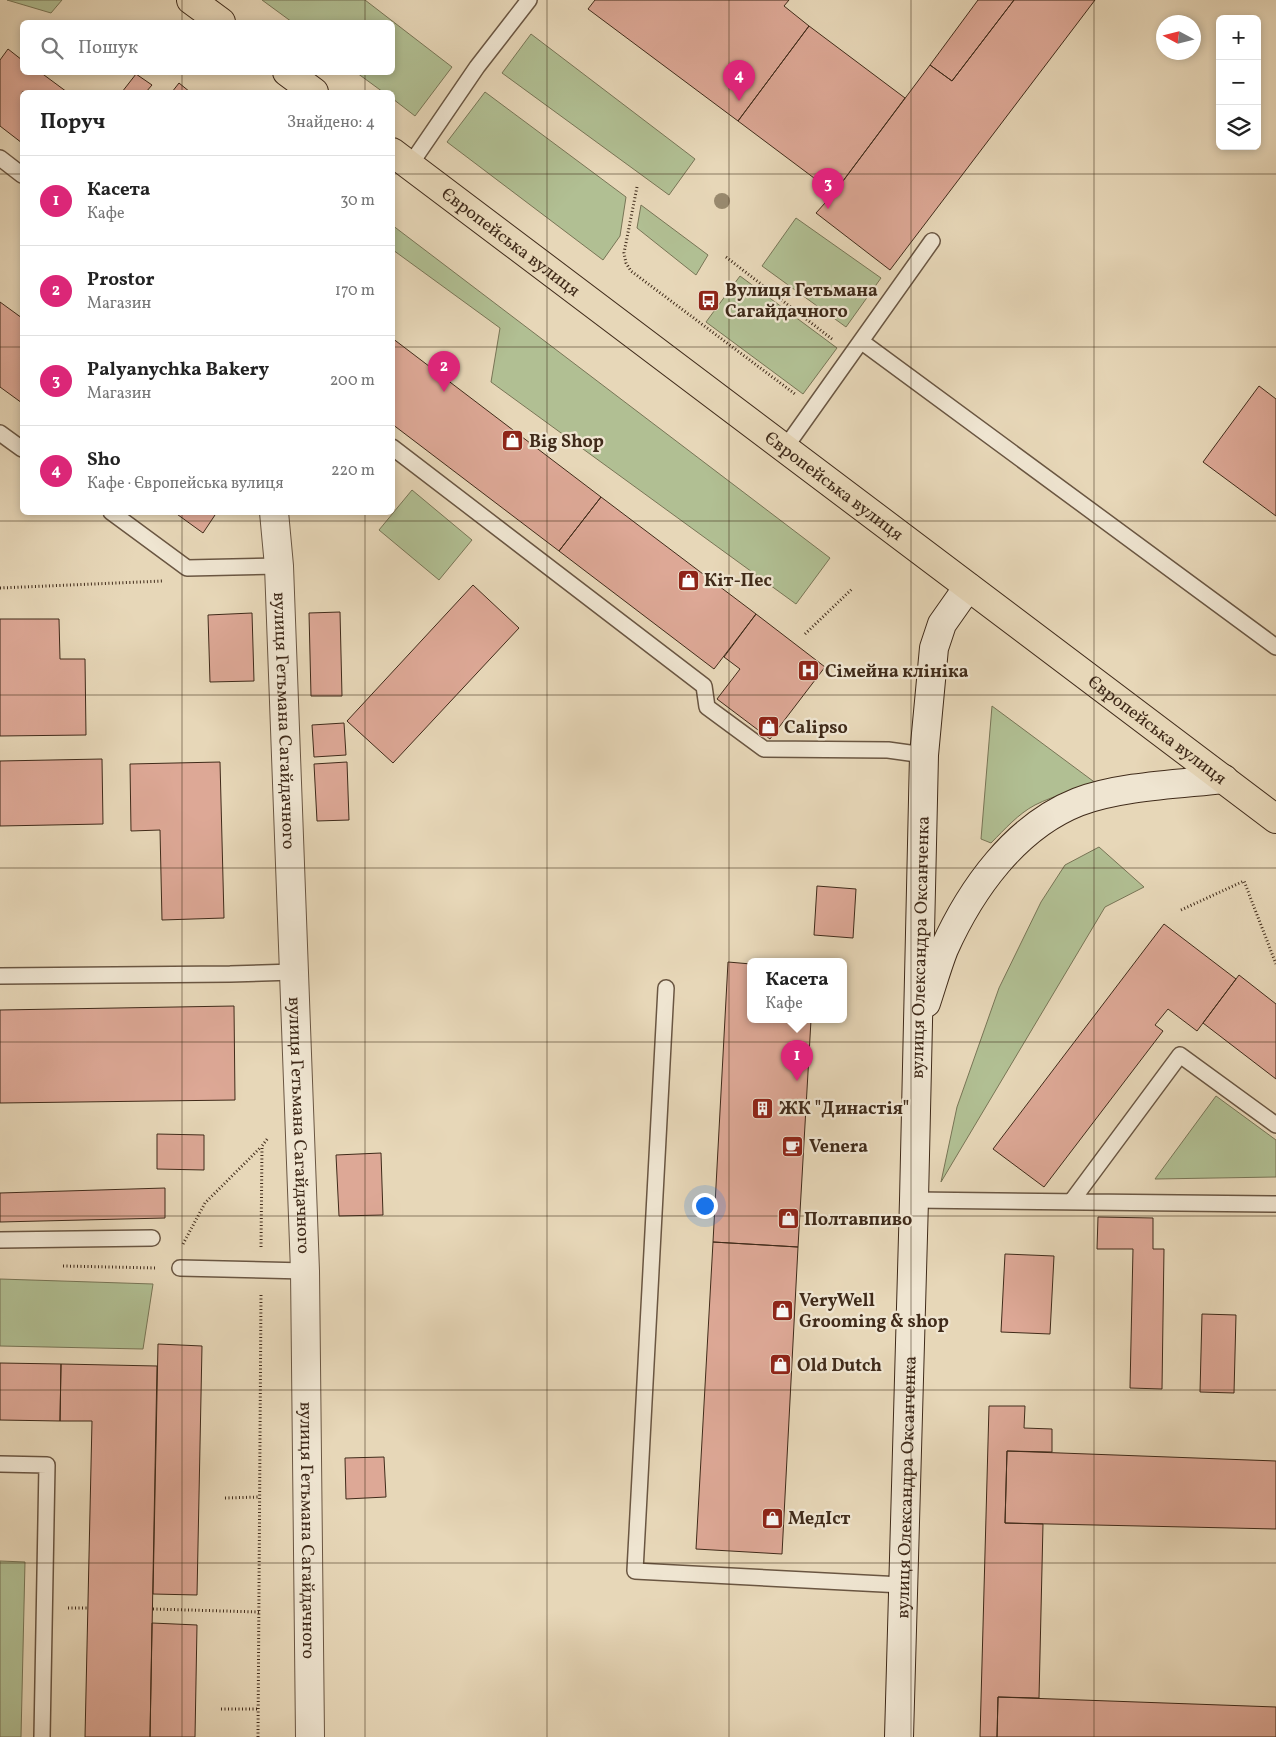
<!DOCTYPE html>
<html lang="uk">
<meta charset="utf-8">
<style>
body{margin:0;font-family:Vollkorn,serif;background:#f2f2f2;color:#222}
.controls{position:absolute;right:15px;top:15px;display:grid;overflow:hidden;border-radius:8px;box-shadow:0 2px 8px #0003}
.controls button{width:45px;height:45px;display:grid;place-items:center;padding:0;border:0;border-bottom:1px solid #e0e0e0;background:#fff;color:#222;font:25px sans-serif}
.compass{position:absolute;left:1156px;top:15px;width:45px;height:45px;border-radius:50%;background:#fff;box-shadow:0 2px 8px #0003;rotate:277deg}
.you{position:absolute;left:704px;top:1205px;width:18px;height:18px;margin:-12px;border:4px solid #fff;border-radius:50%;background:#1a73e8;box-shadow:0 0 0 8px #1a73e833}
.badge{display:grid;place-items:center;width:32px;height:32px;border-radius:50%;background:#db2777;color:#fff;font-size:16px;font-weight:700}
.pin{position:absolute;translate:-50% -41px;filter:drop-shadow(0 1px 2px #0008)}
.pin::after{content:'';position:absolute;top:26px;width:18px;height:15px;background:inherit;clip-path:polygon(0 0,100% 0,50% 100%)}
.popup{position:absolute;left:747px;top:958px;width:100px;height:65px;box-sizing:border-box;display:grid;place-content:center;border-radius:8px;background:#fff;filter:drop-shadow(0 1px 4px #0005);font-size:16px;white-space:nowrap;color:#767676}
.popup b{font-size:19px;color:#222}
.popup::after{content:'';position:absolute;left:50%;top:100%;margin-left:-10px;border:10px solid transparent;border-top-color:#fff}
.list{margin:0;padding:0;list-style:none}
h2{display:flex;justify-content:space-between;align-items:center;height:65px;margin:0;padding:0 20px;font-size:21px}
h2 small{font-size:16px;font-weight:400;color:#767676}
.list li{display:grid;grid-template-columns:32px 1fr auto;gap:15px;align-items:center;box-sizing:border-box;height:90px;padding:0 20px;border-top:1px solid #e0e0e0}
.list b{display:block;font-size:19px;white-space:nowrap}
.list p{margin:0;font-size:16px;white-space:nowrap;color:#767676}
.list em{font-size:16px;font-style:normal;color:#767676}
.icon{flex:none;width:28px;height:28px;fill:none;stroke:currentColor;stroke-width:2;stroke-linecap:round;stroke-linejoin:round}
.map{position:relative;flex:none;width:1276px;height:1737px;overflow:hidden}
.search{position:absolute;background:#fff;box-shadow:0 2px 8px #0003;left:20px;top:20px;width:375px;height:55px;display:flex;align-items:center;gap:12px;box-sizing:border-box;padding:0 18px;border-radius:8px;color:#767676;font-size:19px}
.panel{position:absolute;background:#fff;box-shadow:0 2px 8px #0003;left:20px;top:90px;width:375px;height:425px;border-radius:8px}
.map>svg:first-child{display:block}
</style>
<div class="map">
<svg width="1276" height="1737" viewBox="0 0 1276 1737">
<rect width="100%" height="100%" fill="#e7d7b8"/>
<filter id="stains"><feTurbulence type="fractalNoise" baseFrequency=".004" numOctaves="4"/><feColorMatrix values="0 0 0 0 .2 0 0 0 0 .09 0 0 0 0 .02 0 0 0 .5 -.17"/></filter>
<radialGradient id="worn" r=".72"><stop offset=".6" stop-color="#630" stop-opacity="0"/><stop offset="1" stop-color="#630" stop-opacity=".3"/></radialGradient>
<!-- green -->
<path fill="#b1bf93" stroke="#787556" d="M 7,0 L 62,0 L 51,13 Z
M 262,0 L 365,0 L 452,67 L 415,116 L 393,99 L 392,92 L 383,92 L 357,73 L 392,72 L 392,22 L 292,22 Z
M 531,34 L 695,159 L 669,195 L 502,73 Z
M 485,92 L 626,197 L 620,236 L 603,260 L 447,142 Z
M 641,205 L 708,255 L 696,275 L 637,228 Z
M 796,218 L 881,278 L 846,327 L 762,266 Z
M 392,225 L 830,558 L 796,604 L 491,382 L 500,328 L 393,250 Z
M 740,276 L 837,348 L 803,394 L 706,322 Z
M 412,490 L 472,540 L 439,580 L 379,530 Z
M 992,706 L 1097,784 C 1076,790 1055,795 1035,805 C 1018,814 1005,829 991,843 L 981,839 Z
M 1099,847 L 1144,887 L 1105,907 L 941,1182 L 957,1107 L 999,988 L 1041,902 L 1065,865 Z
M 1216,1096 L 1276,1140 L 1276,1177 L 1155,1179 Z
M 0,1279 L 153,1284 L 143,1349 L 0,1346 Z
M 0,1561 L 25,1562 L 21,1737 L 0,1737 Z"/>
<!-- building -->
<path fill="#dda896" stroke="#402b1a" d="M 595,0 L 789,0 L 784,6 L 809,26 L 738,121 L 588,9 Z
M 978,0 L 1014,0 L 952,81 L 930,65 Z
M 1014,0 L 1095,0 L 890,270 L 816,213 L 834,193 L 930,65 L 952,81 Z
M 809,26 L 905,98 L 834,193 L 738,121 Z
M 8,49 L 22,60 L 22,72 L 40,72 L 67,92 L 22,92 L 22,143 L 0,126 L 0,60 Z
M 136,74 L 152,85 L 146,92 L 122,92 Z
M 179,83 L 190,92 L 172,92 Z
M 0,302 L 22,318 L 22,403 L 0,387 Z
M 392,338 L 601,497 L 559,551 L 392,424 Z
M 1259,386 L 1276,399 L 1276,516 L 1203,462 Z
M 601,497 L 756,614 L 714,669 L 559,551 Z
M 174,512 L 217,512 L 203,533 Z
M 473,585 L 519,628 L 393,763 L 347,721 Z
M 340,612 L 342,696 L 311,696 L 309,613 Z
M 252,613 L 254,681 L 210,682 L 208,615 Z
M 756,614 L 825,667 L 770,739 L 717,699 L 740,669 L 724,657 Z
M 0,619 L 59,619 L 60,659 L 85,659 L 86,735 L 0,736 Z
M 344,723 L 346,755 L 314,757 L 312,725 Z
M 102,759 L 103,824 L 0,826 L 0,761 Z
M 220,762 L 224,918 L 162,920 L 160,830 L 131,831 L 130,764 Z
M 347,762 L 349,820 L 317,821 L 314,764 Z
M 817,886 L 856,889 L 853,938 L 814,935 Z
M 1164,924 L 1236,979 L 1197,1031 L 1168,1009 L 1155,1025 L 1163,1031 L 1044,1187 L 993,1149 Z
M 728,962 L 751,964 L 751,1020 L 811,1020 L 798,1247 L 713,1242 Z
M 1239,975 L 1276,1004 L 1276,1079 L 1203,1023 Z
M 234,1006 L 235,1100 L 0,1103 L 0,1010 Z
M 157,1134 L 204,1135 L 204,1170 L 157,1169 Z
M 381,1153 L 383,1215 L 339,1216 L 336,1155 Z
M 165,1188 L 165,1218 L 0,1222 L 0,1193 Z
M 1098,1217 L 1153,1218 L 1153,1249 L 1164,1249 L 1162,1389 L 1130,1388 L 1133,1249 L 1097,1249 Z
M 713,1242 L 798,1247 L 782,1554 L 696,1549 Z
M 1005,1254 L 1054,1256 L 1050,1334 L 1001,1332 Z
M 1202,1314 L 1236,1315 L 1234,1393 L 1200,1392 Z
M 158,1344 L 202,1346 L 197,1595 L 153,1594 Z
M 0,1363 L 61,1364 L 60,1421 L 0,1420 Z
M 61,1364 L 157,1366 L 150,1737 L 85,1737 L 92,1421 L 60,1421 Z
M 989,1406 L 1025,1406 L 1024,1428 L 1052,1429 L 1052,1452 L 1007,1451 L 1005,1523 L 1043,1524 L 1039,1698 L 998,1697 L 997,1737 L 980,1737 Z
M 1007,1451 L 1276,1461 L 1276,1529 L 1005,1523 Z
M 384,1457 L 386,1497 L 346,1499 L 345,1458 Z
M 152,1623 L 197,1625 L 195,1737 L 150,1737 Z
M 998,1697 L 1276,1707 L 1276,1737 L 997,1737 Z"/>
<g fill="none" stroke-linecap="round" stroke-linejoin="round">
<defs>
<path id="lane" d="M 0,158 L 22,175
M 410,165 L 477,67 L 529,0
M 862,342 L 1276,647
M 0,433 L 22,449
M 392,447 L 704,686 L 707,707 L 764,749 L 888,750 L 924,755
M 785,448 L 932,241
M 111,512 L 187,568 L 279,566
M 0,976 L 230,974 L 294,972
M 666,988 L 635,1571 L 902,1585
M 914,1200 L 1276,1204
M 1071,1202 L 1180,1055 L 1276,1125
M 0,1240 L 152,1238
M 180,1268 L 305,1271
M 0,1464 L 47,1465 L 42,1737"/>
<g id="street">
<path id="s1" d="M 274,512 L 279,566 L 305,1271 L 310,1737"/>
</g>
<g id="secondary">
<path d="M 926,1003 C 932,985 937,967 944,949 C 971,889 1015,827 1078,802 C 1120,786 1180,784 1224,779"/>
<path id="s2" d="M 899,1737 L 914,1200 L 924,755 L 934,648 L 942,624 L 968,587"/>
</g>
<g id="primary">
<path d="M 191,0 L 221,22"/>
<path d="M 287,72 L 314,92"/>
<path id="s3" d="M 392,152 L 1276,819"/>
</g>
</defs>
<!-- lane casing -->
<use href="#lane" stroke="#6a5642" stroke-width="18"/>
<!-- street casing -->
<use href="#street" stroke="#6a5642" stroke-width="30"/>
<!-- secondary casing -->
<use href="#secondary" stroke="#402b1a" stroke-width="30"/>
<!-- primary casing -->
<use href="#primary" stroke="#402b1a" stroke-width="30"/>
<!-- path -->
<path stroke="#402b1a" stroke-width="3" stroke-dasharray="1 2.5" stroke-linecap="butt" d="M 637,187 L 624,253 L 626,263 L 631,271 L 795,394
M 726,257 L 832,339
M 0,588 L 163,581
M 805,634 L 853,588
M 1181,910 L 1244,881 L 1276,964
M 183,1244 L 205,1203 L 261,1147
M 261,1247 L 262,1146 L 268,1138
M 63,1266 L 157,1268
M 225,1498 L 259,1497
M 68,1608 L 88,1608
M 153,1609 L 259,1612
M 221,1709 L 258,1709
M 258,1737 L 261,1293"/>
<!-- lane -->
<use href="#lane" stroke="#efe5d1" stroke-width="15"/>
<!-- street -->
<use href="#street" stroke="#efe5d1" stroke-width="28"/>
<!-- secondary -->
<use href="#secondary" stroke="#efe5d1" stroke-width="28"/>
<!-- primary -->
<use href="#primary" stroke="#e7d7b8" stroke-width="28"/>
</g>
<!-- trees -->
<circle fill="#98896e" cx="722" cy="201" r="8"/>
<!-- grid -->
<path fill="none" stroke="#402b1a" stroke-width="1" stroke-opacity="0.55" d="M 182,0 L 182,22M 365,0 L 365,22M 547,0 L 547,1737M 729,0 L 729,1737M 911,0 L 911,1737M 1094,0 L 1094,1737M 182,72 L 182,92M 365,72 L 365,92M 0,174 L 22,174M 392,174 L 1276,174M 0,347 L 22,347M 392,347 L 1276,347M 182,512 L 182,1737M 365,512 L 365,1737M 0,521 L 1276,521M 0,695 L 1276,695M 0,868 L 1276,868M 0,1042 L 1276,1042M 0,1216 L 1276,1216M 0,1390 L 1276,1390M 0,1563 L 1276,1563"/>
<!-- icons -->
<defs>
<symbol id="bus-square" viewBox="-11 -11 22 22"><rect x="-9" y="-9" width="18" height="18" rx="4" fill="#8f2418" stroke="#efe5d1"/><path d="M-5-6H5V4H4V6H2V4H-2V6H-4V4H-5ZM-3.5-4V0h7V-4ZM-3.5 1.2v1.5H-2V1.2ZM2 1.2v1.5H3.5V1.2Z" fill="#fff"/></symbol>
<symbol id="shop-square" viewBox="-11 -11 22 22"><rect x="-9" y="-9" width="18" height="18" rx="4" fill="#8f2418" stroke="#efe5d1"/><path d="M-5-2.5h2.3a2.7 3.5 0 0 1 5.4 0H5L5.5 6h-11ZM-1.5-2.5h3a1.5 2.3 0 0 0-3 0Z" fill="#fff"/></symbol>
<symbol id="hospital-square" viewBox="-11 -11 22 22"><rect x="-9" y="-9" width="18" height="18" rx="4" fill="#8f2418" stroke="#efe5d1"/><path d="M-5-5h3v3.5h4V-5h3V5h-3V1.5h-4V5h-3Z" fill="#fff"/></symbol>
<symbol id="building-square" viewBox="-11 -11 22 22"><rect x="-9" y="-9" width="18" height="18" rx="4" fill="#8f2418" stroke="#efe5d1"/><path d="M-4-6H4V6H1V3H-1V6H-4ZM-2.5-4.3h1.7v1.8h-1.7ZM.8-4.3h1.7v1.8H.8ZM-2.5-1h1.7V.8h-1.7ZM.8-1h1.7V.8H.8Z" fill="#fff"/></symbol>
<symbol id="cafe-square" viewBox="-11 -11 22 22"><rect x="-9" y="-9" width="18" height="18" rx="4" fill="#8f2418" stroke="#efe5d1"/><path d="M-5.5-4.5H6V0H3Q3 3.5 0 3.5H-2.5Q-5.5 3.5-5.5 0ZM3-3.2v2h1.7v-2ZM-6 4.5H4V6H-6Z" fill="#fff"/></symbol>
</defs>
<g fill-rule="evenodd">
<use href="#bus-square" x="696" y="288" width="25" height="25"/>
<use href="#shop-square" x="500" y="428" width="25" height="25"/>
<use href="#shop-square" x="676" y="568" width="25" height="25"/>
<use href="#hospital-square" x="796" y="658" width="25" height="25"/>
<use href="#shop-square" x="756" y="714" width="25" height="25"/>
<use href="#building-square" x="750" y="1096" width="25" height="25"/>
<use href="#cafe-square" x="780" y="1134" width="25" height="25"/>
<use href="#shop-square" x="776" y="1206" width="25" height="25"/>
<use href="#shop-square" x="770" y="1298" width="25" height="25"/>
<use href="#shop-square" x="768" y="1352" width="25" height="25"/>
<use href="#shop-square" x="760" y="1506" width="25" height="25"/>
</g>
<g text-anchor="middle" stroke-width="4.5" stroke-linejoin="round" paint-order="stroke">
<!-- street labels -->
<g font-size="18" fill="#402b1a" stroke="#efe5d1">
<text dy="6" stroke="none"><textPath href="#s3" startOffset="149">Європейська вулиця</textPath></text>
<text dy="6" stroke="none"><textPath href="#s3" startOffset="554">Європейська вулиця</textPath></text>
<text dy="6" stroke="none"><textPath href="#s1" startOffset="209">вулиця Гетьмана Сагайдачного</textPath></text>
<text dy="6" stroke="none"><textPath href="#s3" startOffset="959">Європейська вулиця</textPath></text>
<text dy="6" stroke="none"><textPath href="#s2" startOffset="790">вулиця Олександра Оксанченка</textPath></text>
<text dy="6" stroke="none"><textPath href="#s1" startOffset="614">вулиця Гетьмана Сагайдачного</textPath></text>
<text dy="6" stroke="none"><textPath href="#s2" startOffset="250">вулиця Олександра Оксанченка</textPath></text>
<text dy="6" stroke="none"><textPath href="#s1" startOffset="1019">вулиця Гетьмана Сагайдачного</textPath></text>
</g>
<!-- poi labels -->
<g font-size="18" font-weight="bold" fill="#402b1a" stroke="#efe5d1" text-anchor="start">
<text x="725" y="296">Вулиця Гетьмана<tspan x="725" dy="21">Сагайдачного</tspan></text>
<text x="529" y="447">Big Shop</text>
<text x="704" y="586">Кіт-Пес</text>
<text x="825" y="677">Сімейна клініка</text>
<text x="784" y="733">Calipso</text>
<text x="779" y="1114">ЖК "Династія"</text>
<text x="809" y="1152">Venera</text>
<text x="804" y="1225">Полтавпиво</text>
<text x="799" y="1306">VeryWell<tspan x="799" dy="21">Grooming &amp; shop</tspan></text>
<text x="797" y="1371">Old Dutch</text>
<text x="788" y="1524">МедІст</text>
</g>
</g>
<rect width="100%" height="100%" filter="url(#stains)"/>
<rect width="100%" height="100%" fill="url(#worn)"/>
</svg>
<div class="controls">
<button>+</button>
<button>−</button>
<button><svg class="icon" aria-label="layers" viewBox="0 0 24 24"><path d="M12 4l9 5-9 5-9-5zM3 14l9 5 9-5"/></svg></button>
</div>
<svg class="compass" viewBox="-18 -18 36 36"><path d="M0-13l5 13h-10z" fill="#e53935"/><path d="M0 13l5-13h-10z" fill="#767676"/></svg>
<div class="you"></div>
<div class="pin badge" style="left:797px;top:1081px">1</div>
<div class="popup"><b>Касета</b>Кафе</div>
<div class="pin badge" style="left:444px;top:392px">2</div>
<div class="pin badge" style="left:828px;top:209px">3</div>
<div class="pin badge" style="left:739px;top:101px">4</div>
<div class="search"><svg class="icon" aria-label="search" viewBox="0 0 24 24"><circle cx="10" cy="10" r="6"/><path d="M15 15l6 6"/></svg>Пошук</div>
<section class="panel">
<h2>Поруч<small>Знайдено: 4</small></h2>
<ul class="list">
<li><span class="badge">1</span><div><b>Касета</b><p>Кафе</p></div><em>30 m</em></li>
<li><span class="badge">2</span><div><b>Prostor</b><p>Магазин</p></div><em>170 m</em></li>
<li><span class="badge">3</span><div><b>Palyanychka Bakery</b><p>Магазин</p></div><em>200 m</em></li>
<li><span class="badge">4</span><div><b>Sho</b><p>Кафе · Європейська вулиця</p></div><em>220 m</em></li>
</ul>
</section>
</div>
